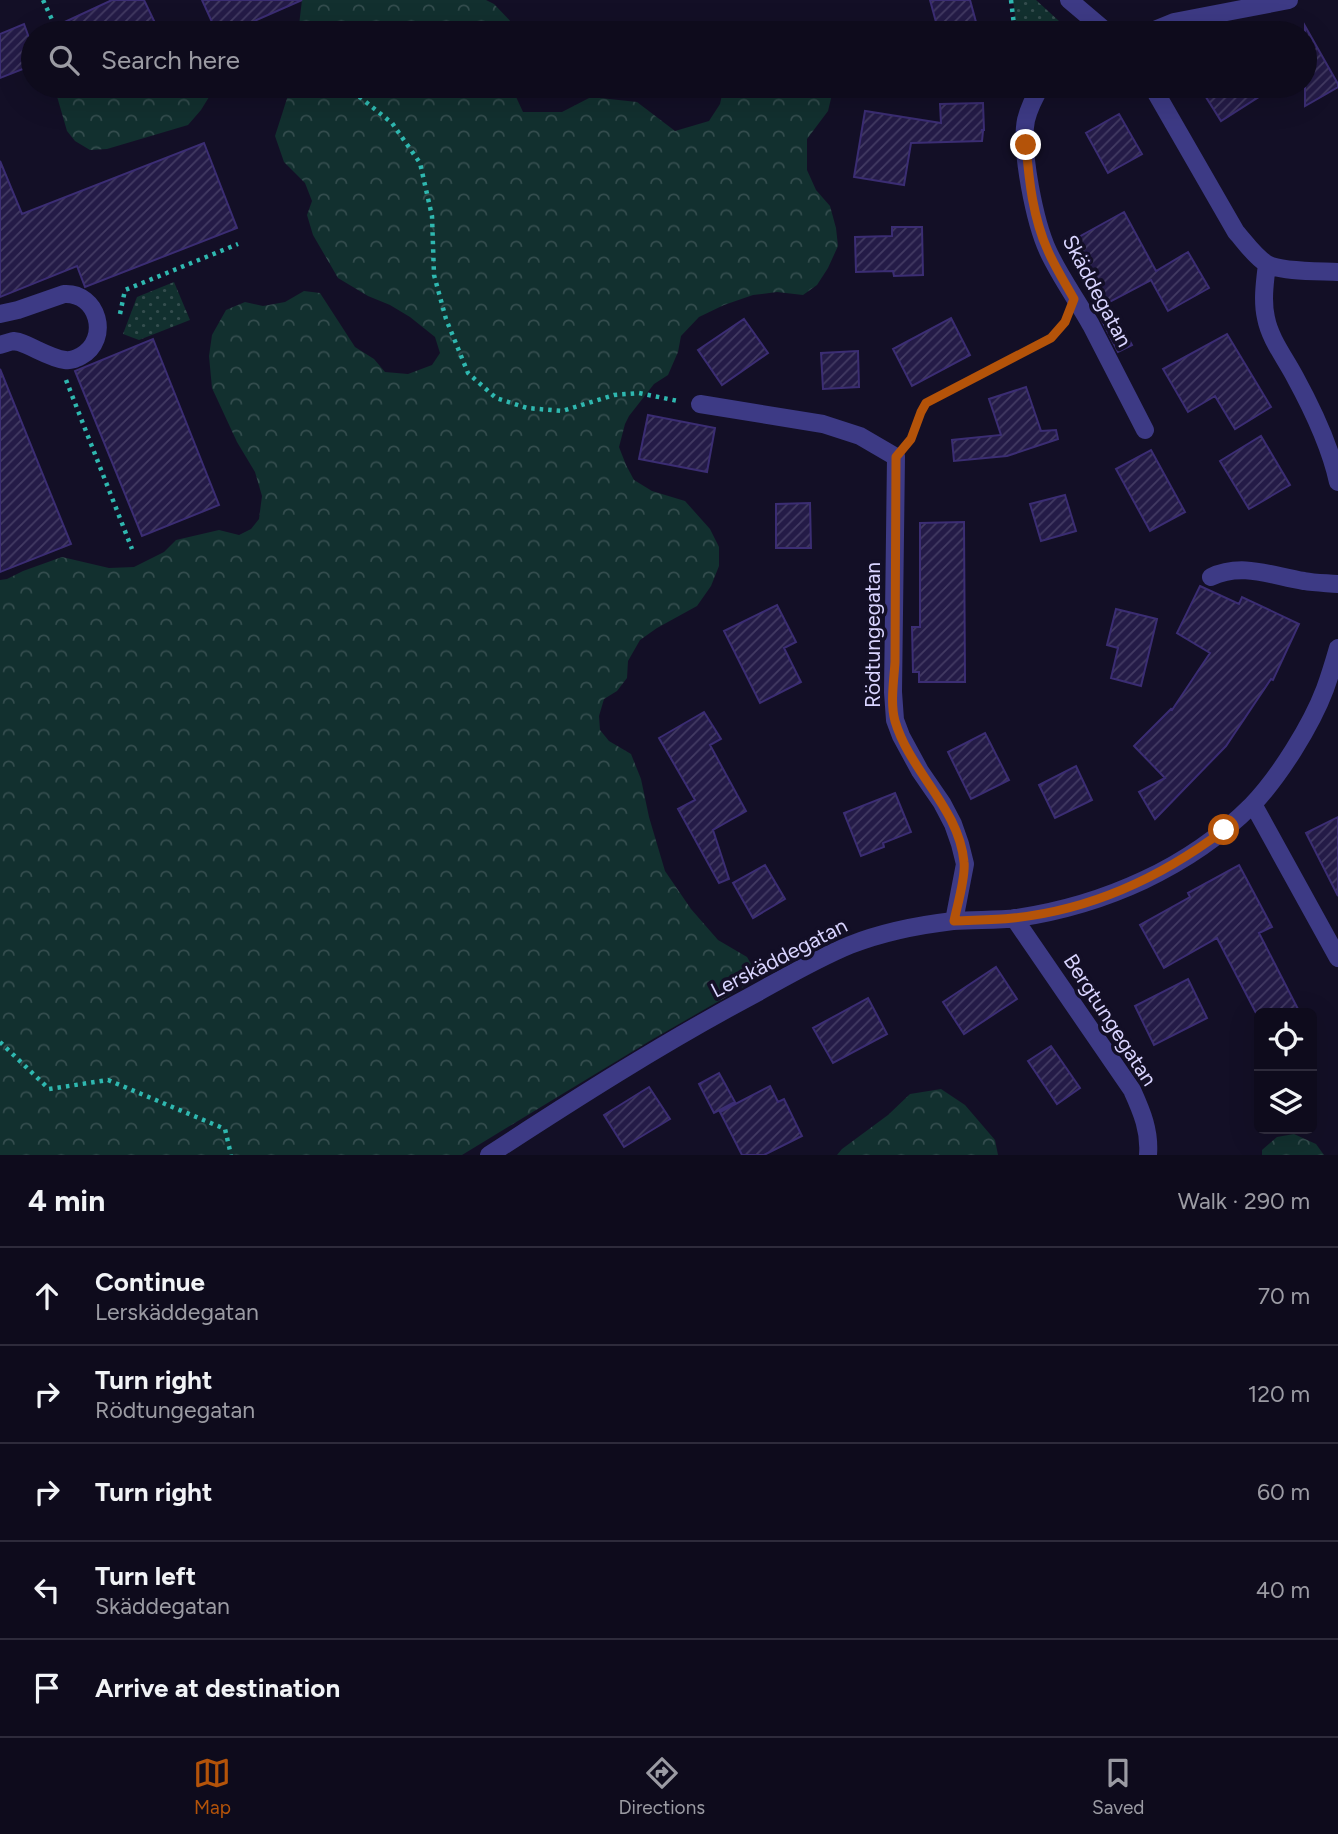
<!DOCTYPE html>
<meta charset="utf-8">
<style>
body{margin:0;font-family:Figtree,sans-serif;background:#171425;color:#f1f3f6}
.controls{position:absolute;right:21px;bottom:21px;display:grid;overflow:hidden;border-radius:10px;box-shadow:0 7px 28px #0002}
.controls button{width:63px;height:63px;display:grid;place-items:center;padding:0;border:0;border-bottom:2px solid #2e2b3b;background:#0e0b1c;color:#f1f3f6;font:35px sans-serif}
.stop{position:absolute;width:21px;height:21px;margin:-16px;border:5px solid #b45309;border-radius:50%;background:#fff}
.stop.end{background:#b45309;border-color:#fff;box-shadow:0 2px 7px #0008}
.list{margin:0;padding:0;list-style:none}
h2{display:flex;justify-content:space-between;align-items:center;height:91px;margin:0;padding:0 28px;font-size:30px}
h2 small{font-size:23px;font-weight:400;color:#9b9ba3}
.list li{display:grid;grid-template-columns:46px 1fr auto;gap:21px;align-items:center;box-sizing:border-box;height:98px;padding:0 28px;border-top:2px solid #2e2b3b}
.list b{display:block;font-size:26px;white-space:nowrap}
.list p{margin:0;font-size:23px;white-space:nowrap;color:#9b9ba3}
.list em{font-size:23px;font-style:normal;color:#9b9ba3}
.icon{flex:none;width:38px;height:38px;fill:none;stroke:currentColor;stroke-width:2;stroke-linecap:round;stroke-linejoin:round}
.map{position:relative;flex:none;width:1338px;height:1155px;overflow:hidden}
.search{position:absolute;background:#0e0b1c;box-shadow:0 7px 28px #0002;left:21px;right:21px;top:21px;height:77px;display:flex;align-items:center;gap:18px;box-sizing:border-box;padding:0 24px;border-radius:38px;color:#9b9ba3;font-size:26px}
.sheet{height:581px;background:#0e0b1c}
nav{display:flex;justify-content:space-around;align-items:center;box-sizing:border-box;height:98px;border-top:2px solid #2e2b3b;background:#0e0b1c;font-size:19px;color:#9b9ba3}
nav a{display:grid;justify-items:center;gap:4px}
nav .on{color:#b45309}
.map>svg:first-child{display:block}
</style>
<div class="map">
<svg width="1338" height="1155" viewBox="0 0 1338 1155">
<defs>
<pattern id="grass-dots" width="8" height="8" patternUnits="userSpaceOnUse" patternTransform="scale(1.75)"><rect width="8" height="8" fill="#12302f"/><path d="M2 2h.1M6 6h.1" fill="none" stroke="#344d4e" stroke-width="1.8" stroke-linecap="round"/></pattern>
<pattern id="forest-crowns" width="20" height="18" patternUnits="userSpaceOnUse" patternTransform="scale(1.75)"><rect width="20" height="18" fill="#12302f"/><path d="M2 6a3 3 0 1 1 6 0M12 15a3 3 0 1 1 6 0" fill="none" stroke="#344d4e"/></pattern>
<pattern id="building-hatch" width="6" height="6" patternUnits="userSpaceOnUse" patternTransform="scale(1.75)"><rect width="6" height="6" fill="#241b47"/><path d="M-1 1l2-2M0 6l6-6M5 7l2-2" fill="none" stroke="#433b63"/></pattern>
</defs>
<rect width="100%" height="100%" fill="#130f26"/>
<!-- grass -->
<path fill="url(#grass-dots)" d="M 1013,0 L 1036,0 L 1059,21 L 1064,33 L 1017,33 Z
M 174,282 L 190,320 L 139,340 L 123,334 L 137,297 Z"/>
<!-- forest -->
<path fill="url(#forest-crowns)" d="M 302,0 L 486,0 L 494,4 L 516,27 L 516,33 L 301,33 L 299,25 Z
M 57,86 L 207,86 L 209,97 L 201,110 L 188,125 L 107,149 L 90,150 L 75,141 L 67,131 L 56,93 Z
M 291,86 L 511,86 L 523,112 L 562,112 L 591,97 L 637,102 L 675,131 L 709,121 L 720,104 L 724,86 L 834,86 L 828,111 L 807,139 L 807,170 L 816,190 L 830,206 L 836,228 L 838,246 L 828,268 L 817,285 L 803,295 L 777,292 L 753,295 L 724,305 L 699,317 L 681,336 L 678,352 L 668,375 L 654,384 L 629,416 L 625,424 L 619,447 L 626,465 L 634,480 L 652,491 L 685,501 L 710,529 L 719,547 L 719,566 L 711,586 L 697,606 L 657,628 L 640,640 L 628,661 L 627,678 L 617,691 L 604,699 L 599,716 L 600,730 L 609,741 L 631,754 L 641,779 L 649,817 L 665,871 L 691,909 L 718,940 L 747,957 L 759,978 L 653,1039 L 462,1155 L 0,1155 L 0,580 L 7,579 L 23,571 L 62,557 L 109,568 L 134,567 L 164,552 L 176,540 L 219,530 L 239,535 L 251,529 L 259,519 L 262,496 L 255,472 L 237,442 L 212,388 L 209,356 L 212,335 L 226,310 L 245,302 L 263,306 L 285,302 L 304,291 L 320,293 L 355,347 L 374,359 L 385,372 L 408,374 L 432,365 L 440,353 L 435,337 L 410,317 L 390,305 L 368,296 L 338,278 L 313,235 L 307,215 L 312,201 L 305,183 L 284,162 L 275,136 Z
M 941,1089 L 965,1105 L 995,1140 L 998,1155 L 837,1155 L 842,1149 L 888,1115 L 910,1094 Z
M 1294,1134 L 1316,1144 L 1324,1155 L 1262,1155 L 1262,1150 L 1277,1137 Z"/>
<!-- building -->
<path fill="url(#building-hatch)" stroke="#3b2d73" stroke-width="2" d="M 112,0 L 144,0 L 157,27 L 144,33 L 41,33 Z
M 202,0 L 302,0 L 227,33 L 217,33 Z
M 930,0 L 970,0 L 979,33 L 939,33 Z
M 24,24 L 33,49 L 33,65 L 0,78 L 0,34 Z
M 1305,26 L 1338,84 L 1338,87 L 1305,106 Z
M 1199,86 L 1276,86 L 1221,121 Z
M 983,103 L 984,130 L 981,130 L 983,131 L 982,141 L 911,143 L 904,185 L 854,177 L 865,111 L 941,123 L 940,104 Z
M 1119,114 L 1142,154 L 1108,173 L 1086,133 Z
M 204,143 L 237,228 L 85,287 L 77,266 L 0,297 L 0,161 L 22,214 Z
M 1124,212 L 1156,271 L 1188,252 L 1209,288 L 1168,311 L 1151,280 L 1102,306 L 1068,243 Z
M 892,227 L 922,227 L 923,275 L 894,276 L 893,271 L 856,272 L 855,237 L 892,236 Z
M 1114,312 L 1132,345 L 1118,352 L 1101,319 Z
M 951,318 L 970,355 L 912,386 L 893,349 Z
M 744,319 L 768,353 L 722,385 L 698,350 Z
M 1227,334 L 1271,407 L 1235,429 L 1215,396 L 1188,412 L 1163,369 Z
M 153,339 L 219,505 L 142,536 L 75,371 Z
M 858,351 L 859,387 L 823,389 L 821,353 Z
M 0,369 L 71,544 L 0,572 Z
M 1026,387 L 1041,431 L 1056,430 L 1058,439 L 1007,456 L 954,461 L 952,440 L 1001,435 L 989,399 Z
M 648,415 L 715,428 L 707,472 L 639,459 Z
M 1261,436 L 1290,485 L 1249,509 L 1220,461 Z
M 1151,450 L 1185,512 L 1150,531 L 1116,469 Z
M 1065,495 L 1076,531 L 1041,541 L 1030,504 Z
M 810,503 L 811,548 L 776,548 L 776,504 Z
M 964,522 L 965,682 L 919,682 L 919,672 L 913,672 L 912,627 L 920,627 L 920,523 Z
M 1200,586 L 1239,604 L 1242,597 L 1299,624 L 1273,680 L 1271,679 L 1226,746 L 1155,819 L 1139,792 L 1165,778 L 1134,746 L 1171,709 L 1172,710 L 1210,653 L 1177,633 Z
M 777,605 L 796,642 L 784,648 L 801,682 L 760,703 L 724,631 Z
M 1116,609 L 1157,619 L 1141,686 L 1111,678 L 1118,648 L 1107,645 Z
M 704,712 L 721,739 L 710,745 L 746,811 L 713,830 L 729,879 L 719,883 L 678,809 L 695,800 L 659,738 Z
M 985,733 L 1009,780 L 971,799 L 948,752 Z
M 1076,766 L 1092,800 L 1055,818 L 1039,785 Z
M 895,793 L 911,832 L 883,843 L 884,847 L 861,856 L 844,813 Z
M 1338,817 L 1338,896 L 1306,833 Z
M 765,865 L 785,899 L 753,918 L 733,883 Z
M 1239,865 L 1272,927 L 1259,933 L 1300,1013 L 1256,1013 L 1217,938 L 1164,968 L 1140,925 L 1190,897 L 1188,893 Z
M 996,967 L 1017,999 L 964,1034 L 943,1002 Z
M 1188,979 L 1207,1018 L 1154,1045 L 1135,1006 Z
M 868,998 L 887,1034 L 833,1063 L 813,1028 Z
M 1051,1046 L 1080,1088 L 1057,1104 L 1028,1061 Z
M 719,1073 L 735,1102 L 714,1113 L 699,1084 Z
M 770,1086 L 778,1102 L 784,1099 L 802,1136 L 764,1155 L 742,1155 L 720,1112 Z
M 649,1087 L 670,1119 L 624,1147 L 604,1115 Z"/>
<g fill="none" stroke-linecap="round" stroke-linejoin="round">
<!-- path -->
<path stroke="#2fb8b0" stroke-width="4.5" stroke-dasharray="3.5 5" stroke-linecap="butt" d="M 43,0 L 54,24 L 55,33
M 1011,0 L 1015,33
M 346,86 L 392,123 L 420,163 L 432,216 L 434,275 L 446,319 L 468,373 L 496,398 L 527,408 L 562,411 L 614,395 L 639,393 L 678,401
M 120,314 L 125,290 L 238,244
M 66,380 L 132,549
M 910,440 L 921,412 L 926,403 L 1051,338 L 1064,323
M 0,1042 L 49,1089 L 108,1080 L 225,1129 L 231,1155"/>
<!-- minor -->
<path stroke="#3d3a85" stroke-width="18" d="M 1069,0 L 1108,33
M 1147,33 L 1174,22 L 1289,0
M 1041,86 C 1035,96 1029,108 1026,120 C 1020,150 1035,223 1048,251 C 1060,277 1077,300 1091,325 C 1109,360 1127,395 1145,430
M 1152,86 L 1236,232 C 1245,242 1255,257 1267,264 C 1281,272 1321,271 1338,272
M 1267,264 C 1265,281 1262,301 1266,318 C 1270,339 1285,358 1295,377 C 1313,410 1330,445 1338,482
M 0,314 L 18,310 L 64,294 C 98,292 111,339 81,356 C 75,359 71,361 65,360 C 50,358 34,347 19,342 L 13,341 L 0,345
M 700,404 L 823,424 L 860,436 L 896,457 L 893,692 L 895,720 L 901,736 L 920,771 L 942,803 L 953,824 L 960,844 L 965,864 L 954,921
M 1211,577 C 1242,562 1272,576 1304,581 C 1315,583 1327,583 1338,584
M 1253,804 L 1338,958
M 1014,918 L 1132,1090 C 1142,1112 1150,1131 1148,1155
M 489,1155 C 575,1099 661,1044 751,996 C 784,978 816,959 850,945 C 883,932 919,925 953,921 C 975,919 996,921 1017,918 C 1104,905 1189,868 1252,805 C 1279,777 1311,726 1325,689 C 1330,675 1334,662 1338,648"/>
</g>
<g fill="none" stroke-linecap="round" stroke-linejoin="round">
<!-- route -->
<path stroke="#b45309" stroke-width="9" d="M 1026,145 C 1029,181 1033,218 1048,251 C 1055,267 1065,283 1074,299 L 1065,322 L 1051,338 L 926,403 L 921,412 L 911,439 L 896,457 L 895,662 C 894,680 890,703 895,721 C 910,772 959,808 964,862 C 966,877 957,906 954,921 C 974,920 994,920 1013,918 C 1091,910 1163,876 1224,830"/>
</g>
<g text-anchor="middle" stroke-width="7" stroke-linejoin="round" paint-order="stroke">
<!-- street labels -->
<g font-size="21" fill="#d9d4ff" stroke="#130f26">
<text transform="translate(1097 291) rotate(62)" y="7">Skäddegatan</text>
<text transform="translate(873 635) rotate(-90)" y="7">Rödtungegatan</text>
<text transform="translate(779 958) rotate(-27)" y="7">Lerskäddegatan</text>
<text transform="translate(1110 1020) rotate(57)" y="7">Bergtungegatan</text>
</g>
</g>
</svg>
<div class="controls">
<button><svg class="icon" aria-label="locate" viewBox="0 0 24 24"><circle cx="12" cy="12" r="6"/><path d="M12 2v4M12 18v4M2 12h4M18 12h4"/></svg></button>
<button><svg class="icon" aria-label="layers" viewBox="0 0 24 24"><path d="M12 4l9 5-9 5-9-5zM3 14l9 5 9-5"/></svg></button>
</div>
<div class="stop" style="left:1224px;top:830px"></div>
<div class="stop end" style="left:1026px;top:145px"></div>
<div class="search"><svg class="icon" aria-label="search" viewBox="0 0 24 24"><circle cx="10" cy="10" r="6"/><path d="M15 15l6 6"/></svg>Search here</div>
</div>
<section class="sheet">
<h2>4 min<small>Walk · 290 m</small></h2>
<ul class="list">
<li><svg class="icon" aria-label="ahead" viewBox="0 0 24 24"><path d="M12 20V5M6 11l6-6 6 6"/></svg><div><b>Continue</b><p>Lerskäddegatan</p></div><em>70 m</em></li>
<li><svg class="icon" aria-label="right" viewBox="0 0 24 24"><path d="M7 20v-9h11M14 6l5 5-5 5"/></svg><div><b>Turn right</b><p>Rödtungegatan</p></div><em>120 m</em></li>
<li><svg class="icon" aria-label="right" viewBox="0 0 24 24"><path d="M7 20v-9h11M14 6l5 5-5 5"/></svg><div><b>Turn right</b></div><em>60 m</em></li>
<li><svg class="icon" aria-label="left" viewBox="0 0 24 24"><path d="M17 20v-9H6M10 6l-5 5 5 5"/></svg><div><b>Turn left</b><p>Skäddegatan</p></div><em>40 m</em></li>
<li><svg class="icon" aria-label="arrive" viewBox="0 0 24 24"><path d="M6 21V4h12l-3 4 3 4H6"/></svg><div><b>Arrive at destination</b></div></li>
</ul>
</section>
<nav>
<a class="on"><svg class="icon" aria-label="map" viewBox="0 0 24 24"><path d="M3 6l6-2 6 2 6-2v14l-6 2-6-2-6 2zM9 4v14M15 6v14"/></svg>Map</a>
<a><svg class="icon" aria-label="directions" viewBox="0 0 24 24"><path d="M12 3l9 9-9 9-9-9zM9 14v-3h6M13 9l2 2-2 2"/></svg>Directions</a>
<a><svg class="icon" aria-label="saved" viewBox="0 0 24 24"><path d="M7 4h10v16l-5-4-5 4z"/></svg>Saved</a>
</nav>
